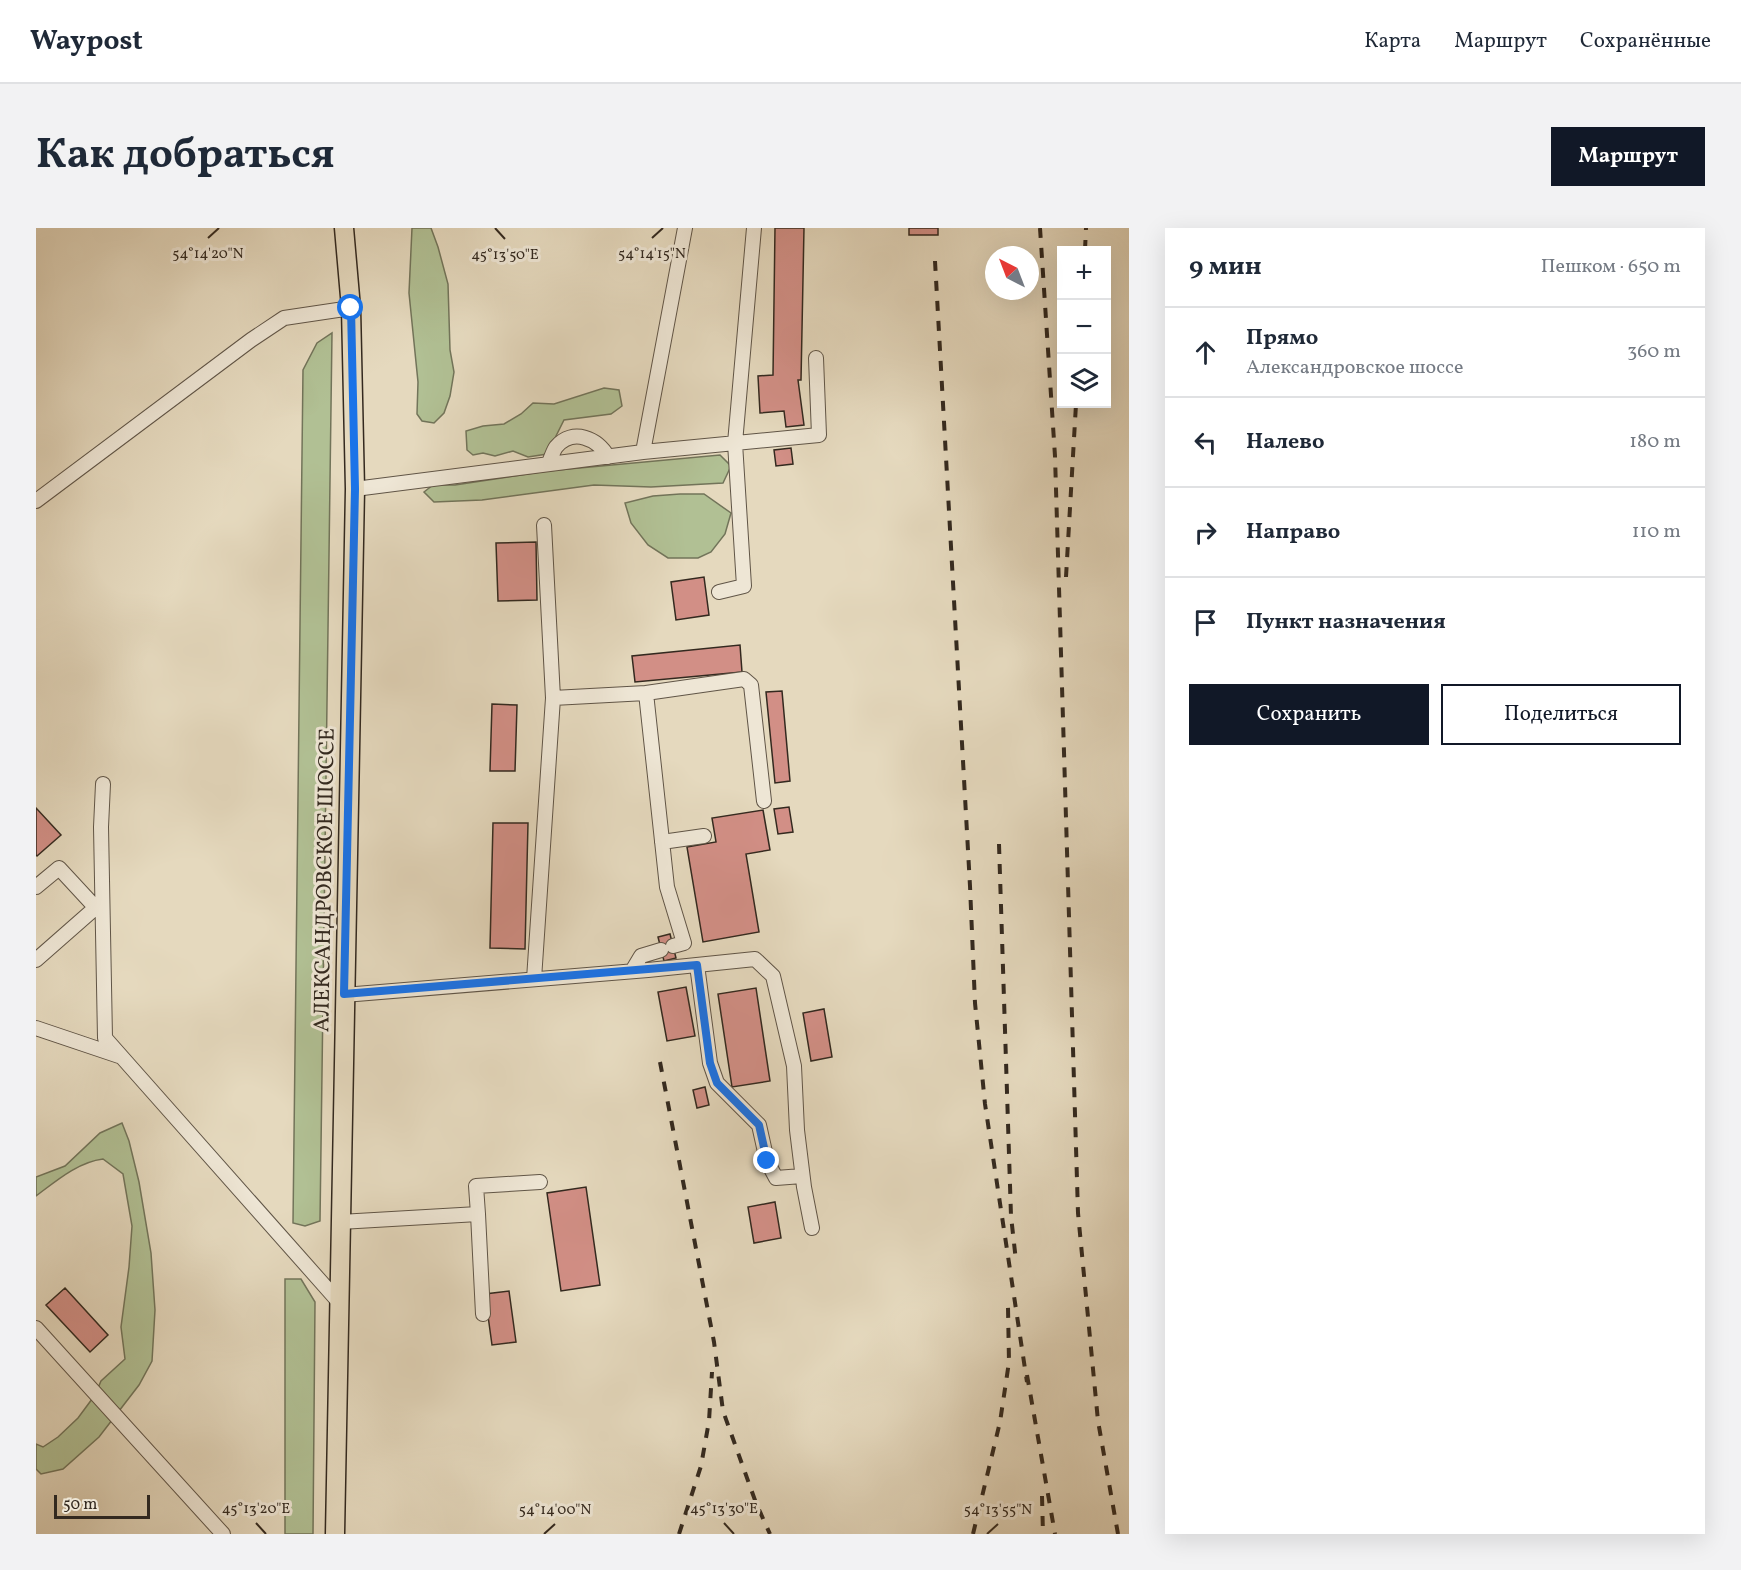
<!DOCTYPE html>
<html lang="ru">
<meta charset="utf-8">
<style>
body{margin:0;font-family:Vollkorn,serif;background:#f2f2f3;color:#1f2937}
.controls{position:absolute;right:18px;top:18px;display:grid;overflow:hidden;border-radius:0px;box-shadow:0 6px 24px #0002}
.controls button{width:54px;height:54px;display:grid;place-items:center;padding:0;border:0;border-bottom:2px solid #e0e1e3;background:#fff;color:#1f2937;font:30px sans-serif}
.compass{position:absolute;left:949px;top:18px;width:54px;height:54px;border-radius:50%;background:#fff;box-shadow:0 6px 24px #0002;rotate:318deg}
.scale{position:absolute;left:18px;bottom:15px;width:96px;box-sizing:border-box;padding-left:6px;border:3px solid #33291f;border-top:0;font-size:16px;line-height:21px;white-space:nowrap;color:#33291f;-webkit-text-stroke:4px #eee6d5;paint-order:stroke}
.stop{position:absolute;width:18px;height:18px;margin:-14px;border:4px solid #1a73e8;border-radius:50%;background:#fff}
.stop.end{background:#1a73e8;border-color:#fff;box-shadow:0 2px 6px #0008}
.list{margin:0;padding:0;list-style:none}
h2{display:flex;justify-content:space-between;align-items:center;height:78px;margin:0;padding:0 24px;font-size:26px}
h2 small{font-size:20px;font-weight:400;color:#747a83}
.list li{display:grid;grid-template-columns:39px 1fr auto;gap:18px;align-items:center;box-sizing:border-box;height:90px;padding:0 24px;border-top:2px solid #e0e1e3}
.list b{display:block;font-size:22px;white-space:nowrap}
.list p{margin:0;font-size:20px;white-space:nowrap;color:#747a83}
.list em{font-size:20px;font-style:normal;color:#747a83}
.actions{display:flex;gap:12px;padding:18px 24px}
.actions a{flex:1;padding:14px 0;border:2px solid #111827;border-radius:0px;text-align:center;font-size:21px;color:#111827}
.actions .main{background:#111827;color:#fff}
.icon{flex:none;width:33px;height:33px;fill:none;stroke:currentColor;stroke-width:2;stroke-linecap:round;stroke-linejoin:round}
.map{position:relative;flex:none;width:1093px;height:1306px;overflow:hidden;border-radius:0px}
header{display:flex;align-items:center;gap:36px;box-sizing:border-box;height:84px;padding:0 30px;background:#fff;border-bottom:2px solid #e0e1e3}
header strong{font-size:28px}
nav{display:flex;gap:33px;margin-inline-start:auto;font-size:21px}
.intro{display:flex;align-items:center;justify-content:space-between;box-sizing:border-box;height:144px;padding:0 36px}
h1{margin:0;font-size:42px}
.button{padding:15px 27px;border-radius:0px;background:#111827;color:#fff;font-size:21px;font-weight:700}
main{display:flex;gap:36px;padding:0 36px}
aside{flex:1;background:#fff;border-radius:0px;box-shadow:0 6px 24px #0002}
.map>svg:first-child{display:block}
</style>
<header>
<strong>Waypost</strong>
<nav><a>Карта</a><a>Маршрут</a><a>Сохранённые</a></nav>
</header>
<div class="intro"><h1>Как добраться</h1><a class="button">Маршрут</a></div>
<main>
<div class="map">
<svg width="1093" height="1306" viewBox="0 0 1093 1306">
<rect width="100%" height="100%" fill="#e5d9be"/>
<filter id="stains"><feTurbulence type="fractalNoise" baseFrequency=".00333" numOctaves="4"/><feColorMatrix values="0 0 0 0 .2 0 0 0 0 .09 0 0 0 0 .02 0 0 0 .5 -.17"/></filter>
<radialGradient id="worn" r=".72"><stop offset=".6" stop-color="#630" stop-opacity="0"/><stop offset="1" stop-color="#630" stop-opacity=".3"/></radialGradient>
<!-- green -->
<path fill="#b1c094" stroke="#72745a" stroke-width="1.5" d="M 376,0 L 395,0 L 402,19 L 412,56 L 414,122 L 418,144 L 414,168 L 408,185 L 398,195 L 386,193 L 381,186 L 382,154 L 373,65 Z
M 296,105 L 284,993 L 269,998 L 257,995 L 267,142 L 281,115 Z
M 568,160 L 583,162 L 586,178 L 575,186 L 528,192 L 511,226 L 492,229 L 477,223 L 459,228 L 447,225 L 437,227 L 431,222 L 430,203 L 447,198 L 468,196 L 485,186 L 497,175 L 518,176 Z
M 684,227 L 695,238 L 687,255 L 615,259 L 558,257 L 446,272 L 398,274 L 388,264 L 397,257 L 419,257 L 511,243 Z
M 644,266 L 668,266 L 695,285 L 689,306 L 675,324 L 662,330 L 632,330 L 612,317 L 595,295 L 589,275 L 617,268 Z
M 86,895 L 93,913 L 103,954 L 115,1025 L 119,1082 L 116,1133 L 103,1157 L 63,1209 L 27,1241 L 5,1246 L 0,1241 L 0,1216 L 7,1219 L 22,1209 L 42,1190 L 59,1167 L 65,1153 L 89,1131 L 85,1099 L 93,1039 L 96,998 L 87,946 L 67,931 C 42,934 20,953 0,968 L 0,949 L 29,938 L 64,905 Z
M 249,1051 L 265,1051 L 279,1074 L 277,1306 L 249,1306 Z"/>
<!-- building -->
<path fill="#d28f86" stroke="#33291f" stroke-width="1.5" d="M 739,0 L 768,0 L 765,152 L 762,152 L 768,197 L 750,199 L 748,183 L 724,185 L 722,148 L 737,147 Z
M 873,0 L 902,0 L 902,7 L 873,7 Z
M 755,220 L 757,236 L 740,238 L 738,222 Z
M 500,314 L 501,372 L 462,373 L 460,315 Z
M 668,349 L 673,387 L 640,392 L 635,354 Z
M 704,417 L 706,444 L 599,454 L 596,428 Z
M 746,463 L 754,553 L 739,555 L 730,464 Z
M 456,476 L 481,477 L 479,543 L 454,543 Z
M 753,579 L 757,604 L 742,606 L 738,581 Z
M 0,580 L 25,607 L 1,628 L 0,627 Z
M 727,582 L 734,622 L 710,626 L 723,704 L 667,714 L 651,619 L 680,614 L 676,590 Z
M 457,595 L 492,595 L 489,721 L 454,720 Z
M 634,706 L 640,730 L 628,733 L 622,709 Z
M 650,759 L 659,808 L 631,813 L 622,764 Z
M 720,760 L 734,853 L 696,859 L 682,766 Z
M 788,781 L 796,829 L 775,833 L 767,785 Z
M 669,859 L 673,877 L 661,880 L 657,862 Z
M 550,959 L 564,1057 L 525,1063 L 511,965 Z
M 739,974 L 745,1010 L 718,1015 L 712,979 Z
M 29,1060 L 72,1107 L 54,1124 L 10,1077 Z
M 473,1063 L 480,1114 L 456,1117 L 449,1066 Z"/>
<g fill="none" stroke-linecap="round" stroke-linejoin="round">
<defs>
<path id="minor" d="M 607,224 L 649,0
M 512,236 C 515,231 517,223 520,219 C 537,199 562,211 572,229
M 319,261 L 607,224 L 783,207 L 780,130
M 0,273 L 215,112 L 248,90 L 315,80
M 683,364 L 708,358 L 699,215 L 718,0
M 517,470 L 610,465
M 67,556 L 65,599 L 69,810 L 302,1073
M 626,614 L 668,608
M 0,659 L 23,640 L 60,680
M 637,718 L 648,715 L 631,659 L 610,465 L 708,451 L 715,457 L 728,573
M 0,732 L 66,674
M 661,737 L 674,835 L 681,855 L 723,897 L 731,933 L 740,950 L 766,948
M 596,743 L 605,728 L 625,722
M 498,751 L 517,470 L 508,297
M 308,767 L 612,742 L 719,731 L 737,748 L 758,838 L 761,902 L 768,959 L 776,1000
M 0,800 L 83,828
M 442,986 L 447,1086
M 304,994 L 442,986 L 440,958 L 504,954
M 0,1100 L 187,1306"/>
<path id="major" d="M 299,1306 L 319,261 L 315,80 L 308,0"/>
</defs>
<!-- minor casing -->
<use href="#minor" stroke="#605547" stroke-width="16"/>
<!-- major casing -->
<use href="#major" stroke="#33291f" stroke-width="21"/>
<!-- minor -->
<use href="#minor" stroke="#eee6d5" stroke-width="14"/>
<!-- major -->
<use href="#major" stroke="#e5d9be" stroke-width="18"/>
<!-- rail -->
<path stroke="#33291f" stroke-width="4" stroke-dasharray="10 10" stroke-linecap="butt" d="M 1004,0 L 1019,228 L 1042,985 L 1062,1193 L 1082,1306
M 1049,22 L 1050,0
M 899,33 L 934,658 L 939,775 L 949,876 L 991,1154
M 1030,349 L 1040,176
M 963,616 L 975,988 L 980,1033
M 624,834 L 678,1114 L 687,1183 L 720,1275 L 734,1306
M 991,1147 L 1019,1306
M 1006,1268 L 1007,1306
M 643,1306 L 665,1238 L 673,1193 L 676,1144
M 937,1306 L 964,1194 L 973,1134 L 972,1079"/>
</g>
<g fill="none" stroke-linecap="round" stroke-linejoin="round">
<!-- route -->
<path stroke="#1a73e8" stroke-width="8" d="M 315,80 L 319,261 L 308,766 L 661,737 L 674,835 L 681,855 L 723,897 L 731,933"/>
</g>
<!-- ticks -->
<path fill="none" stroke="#33291f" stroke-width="2" d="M 459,0 L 469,11M 172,10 L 183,0M 616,10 L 627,0M 220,1295 L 230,1306M 688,1295 L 698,1306M 508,1306 L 519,1296M 951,1306 L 962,1296"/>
<g text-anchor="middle" stroke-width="6" stroke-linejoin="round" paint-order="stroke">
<!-- street labels -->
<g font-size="22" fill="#33291f" stroke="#eee6d5">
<text transform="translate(287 652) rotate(-89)" y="8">АЛЕКСАНДРОВСКОЕ ШОССЕ</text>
</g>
</g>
<g font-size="15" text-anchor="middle" fill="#33291f" stroke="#eee6d5" stroke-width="6" stroke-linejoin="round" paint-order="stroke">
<text x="172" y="30">54°14'20"N</text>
<text x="616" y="30">54°14'15"N</text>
<text x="469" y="31">45°13'50"E</text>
<text x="220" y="1285">45°13'20"E</text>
<text x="688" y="1285">45°13'30"E</text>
<text x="519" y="1286">54°14'00"N</text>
<text x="962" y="1286">54°13'55"N</text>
</g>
<rect width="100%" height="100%" filter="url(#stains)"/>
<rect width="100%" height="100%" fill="url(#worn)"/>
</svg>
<div class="controls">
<button>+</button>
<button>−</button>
<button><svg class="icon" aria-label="layers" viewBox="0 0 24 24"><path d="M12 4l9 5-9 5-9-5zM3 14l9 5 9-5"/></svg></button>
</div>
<svg class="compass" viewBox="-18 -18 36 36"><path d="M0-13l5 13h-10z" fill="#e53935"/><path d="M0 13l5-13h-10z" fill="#747a83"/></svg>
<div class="scale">50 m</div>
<div class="stop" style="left:315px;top:80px"></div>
<div class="stop end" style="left:731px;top:933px"></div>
</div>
<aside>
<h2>9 мин<small>Пешком · 650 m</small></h2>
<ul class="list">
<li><svg class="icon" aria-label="ahead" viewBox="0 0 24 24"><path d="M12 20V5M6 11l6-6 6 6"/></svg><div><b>Прямо</b><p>Александровское шоссе</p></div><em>360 m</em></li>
<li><svg class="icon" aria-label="left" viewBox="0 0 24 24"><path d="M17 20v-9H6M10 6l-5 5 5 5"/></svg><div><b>Налево</b></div><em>180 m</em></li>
<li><svg class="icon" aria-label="right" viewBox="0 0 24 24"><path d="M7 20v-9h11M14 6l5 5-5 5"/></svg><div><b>Направо</b></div><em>110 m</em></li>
<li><svg class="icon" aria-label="arrive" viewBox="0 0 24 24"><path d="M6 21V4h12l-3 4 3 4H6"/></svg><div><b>Пункт назначения</b></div></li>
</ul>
<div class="actions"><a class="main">Сохранить</a><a>Поделиться</a></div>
</aside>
</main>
